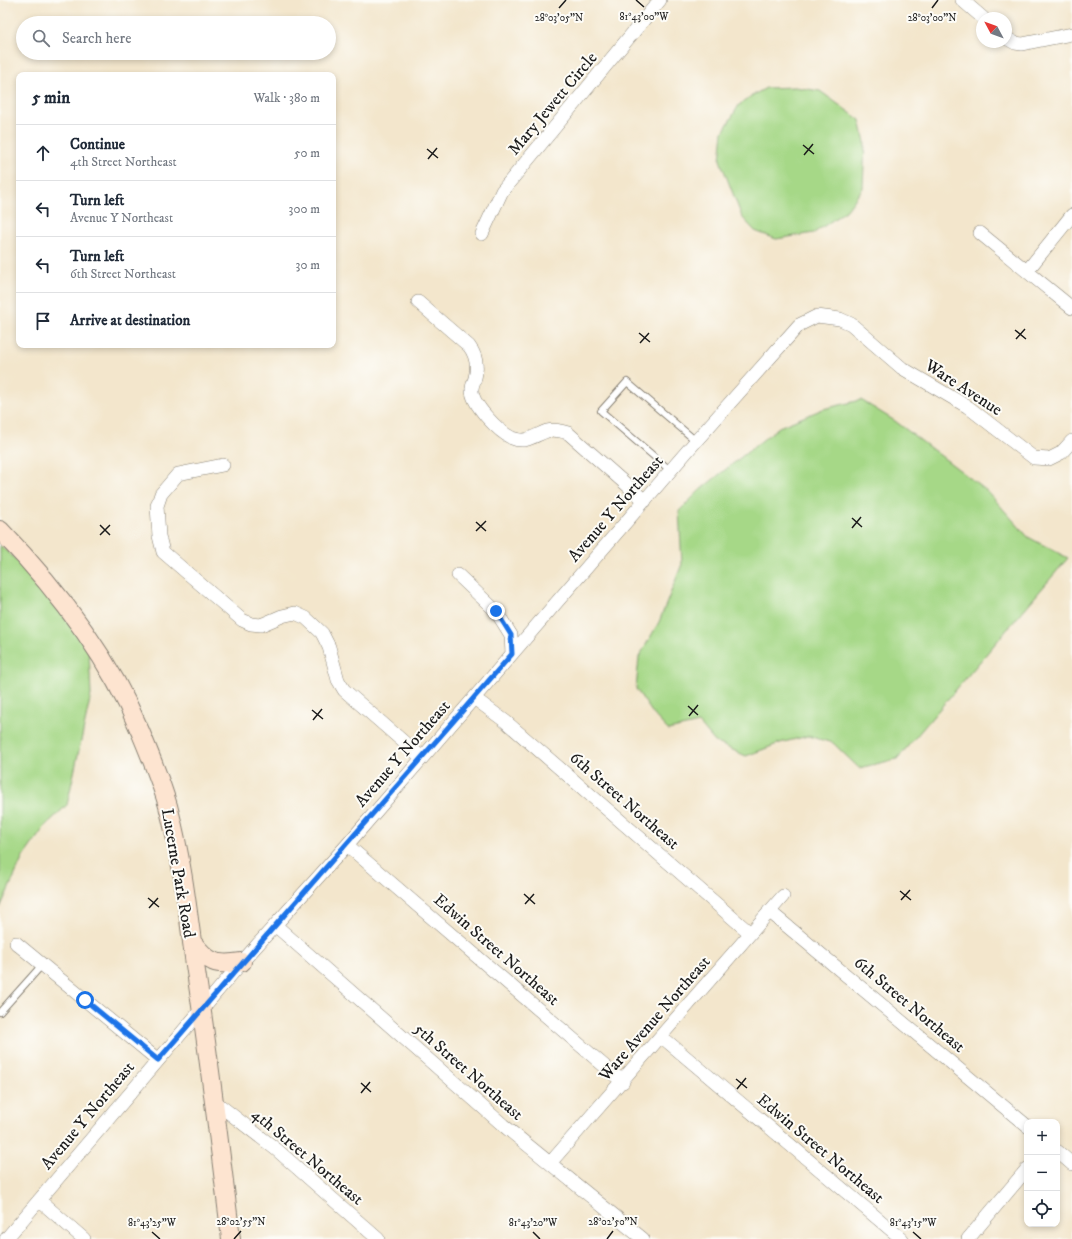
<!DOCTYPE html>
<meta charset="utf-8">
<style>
body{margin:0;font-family:"IM FELL DW Pica",serif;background:#f6f6f7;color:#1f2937}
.controls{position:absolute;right:12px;bottom:12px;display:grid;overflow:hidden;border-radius:8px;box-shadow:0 2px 6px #0003}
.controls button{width:36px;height:36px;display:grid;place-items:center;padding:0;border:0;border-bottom:1px solid #e0e1e3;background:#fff;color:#1f2937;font:20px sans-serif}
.compass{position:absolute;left:976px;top:12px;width:36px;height:36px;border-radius:50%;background:#fff;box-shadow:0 2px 6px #0003;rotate:311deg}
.stop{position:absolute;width:12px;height:12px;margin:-9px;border:3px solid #1a73e8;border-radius:50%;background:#fff}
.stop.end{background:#1a73e8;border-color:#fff;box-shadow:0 1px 4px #0008}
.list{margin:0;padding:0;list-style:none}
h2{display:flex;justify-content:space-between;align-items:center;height:52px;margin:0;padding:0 16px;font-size:17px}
h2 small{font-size:13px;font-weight:400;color:#747a83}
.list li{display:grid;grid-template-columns:26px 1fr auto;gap:12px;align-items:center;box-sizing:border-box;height:56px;padding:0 16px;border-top:1px solid #e0e1e3}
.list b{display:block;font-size:15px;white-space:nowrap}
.list p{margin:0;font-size:13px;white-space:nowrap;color:#747a83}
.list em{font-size:13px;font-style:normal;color:#747a83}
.icon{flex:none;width:22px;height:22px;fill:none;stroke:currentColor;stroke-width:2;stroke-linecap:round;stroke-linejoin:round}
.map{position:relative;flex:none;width:1072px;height:1239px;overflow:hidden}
.search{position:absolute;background:#fff;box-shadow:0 2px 6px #0003;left:16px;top:16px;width:320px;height:44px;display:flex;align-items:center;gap:10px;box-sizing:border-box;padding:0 14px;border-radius:22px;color:#747a83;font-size:15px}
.panel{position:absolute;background:#fff;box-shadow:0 2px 6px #0003;left:16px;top:72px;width:320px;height:276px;border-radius:8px}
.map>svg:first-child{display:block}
</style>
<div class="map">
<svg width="1072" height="1239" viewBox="0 0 1072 1239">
<rect width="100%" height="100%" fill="#fdfcf7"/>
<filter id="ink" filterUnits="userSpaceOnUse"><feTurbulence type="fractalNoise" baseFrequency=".025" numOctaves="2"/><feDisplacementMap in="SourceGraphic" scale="8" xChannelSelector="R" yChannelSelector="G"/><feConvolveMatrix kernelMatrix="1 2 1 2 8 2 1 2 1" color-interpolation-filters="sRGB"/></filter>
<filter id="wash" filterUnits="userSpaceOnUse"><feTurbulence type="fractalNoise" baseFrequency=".012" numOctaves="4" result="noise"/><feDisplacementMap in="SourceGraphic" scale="16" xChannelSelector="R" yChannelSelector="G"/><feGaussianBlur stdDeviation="0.9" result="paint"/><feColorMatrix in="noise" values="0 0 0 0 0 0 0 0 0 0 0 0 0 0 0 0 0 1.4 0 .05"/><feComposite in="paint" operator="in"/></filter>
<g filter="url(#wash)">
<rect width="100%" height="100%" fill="#f3e6cc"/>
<!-- green -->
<path fill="#a6d887" stroke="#617a52" d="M 795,87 L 820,91 L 860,120 L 865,142 L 863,188 L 847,210 L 814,233 L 776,239 L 755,231 L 742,217 L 720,160 L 723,132 L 739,105 L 755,94 L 766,88 Z
M 861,400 L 895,421 L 987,491 L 1028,537 L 1068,558 L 897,759 L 859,768 L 833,743 L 808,736 L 780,743 L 746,756 L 715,742 L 699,723 L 668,730 L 654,715 L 636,689 L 639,657 L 659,622 L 682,564 L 679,511 L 701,489 L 779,427 L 823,409 Z
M 0,545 L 37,579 L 89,651 L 91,695 L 67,805 L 46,825 L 23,857 L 0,908 Z"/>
</g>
<g filter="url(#ink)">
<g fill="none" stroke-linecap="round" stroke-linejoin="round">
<defs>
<path id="service" d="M 671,471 L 601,411 L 627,382 L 696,441
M 0,1012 L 42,965"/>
<path id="minor" d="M 962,0 L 983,18
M 1006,38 L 1015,43 L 1022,44 L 1072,34
M 980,233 L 1072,308
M 482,234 L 502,191 L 660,0
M 1027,271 L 1072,215
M 418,302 L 469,346 C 476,355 478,366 475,378 C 474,382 472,385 472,389 C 471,404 499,432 512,438 C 526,444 535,435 547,431 C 554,429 561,431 568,433 L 645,501
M 223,465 L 178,474 L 161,494 L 157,506 L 159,536 L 163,552 L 242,620 L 251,624 L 261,625 L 282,616 L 295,613 L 306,618 L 322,633 L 329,647 L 338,680 L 344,690 L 421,757
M 458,575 L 496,611 L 511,635 L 512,654
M 474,698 L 505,721 L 750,933
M 347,845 L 623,1082
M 769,911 L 1027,1126
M 275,925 L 503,1125 L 643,1239
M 16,943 L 158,1060
M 662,1037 L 902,1239
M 214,1101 L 277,1150 L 378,1239
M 1057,1151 L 1072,1164
M 551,1162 L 783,896
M 39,1200 L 84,1239
M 6,1239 L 242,962 L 347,845 L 696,441 L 799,325 L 817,316 L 840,319 L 851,324 L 902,368 L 968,407 L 1034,458 L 1049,459 L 1061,453 L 1072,441
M 968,1239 L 1027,1169"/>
<path id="secondary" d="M 0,530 C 57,589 108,655 140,731 C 150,755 161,781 168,806 C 182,858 188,912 195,965 C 209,1056 220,1148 231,1239
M 192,942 C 209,963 215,966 242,962"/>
</defs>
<!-- service casing -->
<use href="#service" stroke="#888174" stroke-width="8"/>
<!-- minor casing -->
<use href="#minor" stroke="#888174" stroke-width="14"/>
<!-- secondary casing -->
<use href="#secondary" stroke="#888174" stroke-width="20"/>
<!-- service -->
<use href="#service" stroke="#fff" stroke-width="6"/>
<!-- minor -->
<use href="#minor" stroke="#fff" stroke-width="13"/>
<!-- secondary -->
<use href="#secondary" stroke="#fde4d0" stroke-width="18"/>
</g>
</g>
<g fill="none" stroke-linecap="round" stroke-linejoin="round" filter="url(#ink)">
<!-- route -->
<path stroke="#1a73e8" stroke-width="5" d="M 85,1000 L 158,1060 L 512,654 L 511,635 L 496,611"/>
</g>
<!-- ticks -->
<path fill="none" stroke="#1c1c1c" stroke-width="1.5" d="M 636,0 L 644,7M 559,8 L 566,0M 932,8 L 938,0M 803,145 L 814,154M 427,149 L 438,158M 804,155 L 813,144M 428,159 L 437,148M 1015,330 L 1026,339M 639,333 L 650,342M 1016,339 L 1025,329M 640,343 L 649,333M 852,518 L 862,527M 476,522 L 486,531M 100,525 L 110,535M 852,528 L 861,517M 476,531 L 486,521M 100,535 L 110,525M 688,706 L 698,715M 312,710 L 323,719M 689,716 L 698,705M 313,720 L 322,709M 900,891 L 911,900M 524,894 L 535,904M 148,898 L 159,907M 901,900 L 910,890M 525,904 L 534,894M 149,908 L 158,898M 736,1079 L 747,1088M 361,1083 L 371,1092M 737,1089 L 746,1078M 361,1093 L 370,1082M 152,1232 L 160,1239M 533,1232 L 540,1239M 913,1232 L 921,1239M 234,1239 L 241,1231M 607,1239 L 613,1231"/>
<g text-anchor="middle" stroke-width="4" stroke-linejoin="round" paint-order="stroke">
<!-- street labels -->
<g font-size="17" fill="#1c1c1c" stroke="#fdfcf7">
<text transform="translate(552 103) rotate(-50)" y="6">Mary Jewett Circle</text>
<text transform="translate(964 387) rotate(33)" y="6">Ware Avenue</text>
<text transform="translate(615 508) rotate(-49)" y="6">Avenue Y Northeast</text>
<text transform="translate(402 753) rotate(-49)" y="6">Avenue Y Northeast</text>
<text transform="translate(625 800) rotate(41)" y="6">6th Street Northeast</text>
<text transform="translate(179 873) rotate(80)" y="6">Lucerne Park Road</text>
<text transform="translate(497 949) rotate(41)" y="6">Edwin Street Northeast</text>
<text transform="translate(910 1004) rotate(40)" y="6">6th Street Northeast</text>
<text transform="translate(654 1018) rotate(-49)" y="6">Ware Avenue Northeast</text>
<text transform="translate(469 1071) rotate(41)" y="6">5th Street Northeast</text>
<text transform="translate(87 1115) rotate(-50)" y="6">Avenue Y Northeast</text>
<text transform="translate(821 1148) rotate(40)" y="6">Edwin Street Northeast</text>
<text transform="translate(308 1156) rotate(40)" y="6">4th Street Northeast</text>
</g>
</g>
<g font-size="10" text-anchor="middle" fill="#1c1c1c" stroke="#fdfcf7" stroke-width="4" stroke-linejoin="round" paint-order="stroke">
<text x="644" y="20">81°43'00"W</text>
<text x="559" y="21">28°03'05"N</text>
<text x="932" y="21">28°03'00"N</text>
<text x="241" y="1225">28°02'55"N</text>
<text x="613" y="1225">28°02'50"N</text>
<text x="152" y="1226">81°43'25"W</text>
<text x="533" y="1226">81°43'20"W</text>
<text x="913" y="1226">81°43'15"W</text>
</g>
</svg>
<div class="controls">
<button>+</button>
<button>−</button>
<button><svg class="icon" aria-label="locate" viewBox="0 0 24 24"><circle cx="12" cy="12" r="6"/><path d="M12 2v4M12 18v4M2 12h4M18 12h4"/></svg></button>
</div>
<svg class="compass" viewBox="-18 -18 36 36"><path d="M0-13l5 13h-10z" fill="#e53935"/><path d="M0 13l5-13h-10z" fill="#747a83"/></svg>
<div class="stop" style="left:85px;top:1000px"></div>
<div class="stop end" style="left:496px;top:611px"></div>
<div class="search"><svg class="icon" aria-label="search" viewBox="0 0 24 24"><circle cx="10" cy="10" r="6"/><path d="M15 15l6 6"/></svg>Search here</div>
<section class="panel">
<h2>5 min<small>Walk · 380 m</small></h2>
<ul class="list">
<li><svg class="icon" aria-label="ahead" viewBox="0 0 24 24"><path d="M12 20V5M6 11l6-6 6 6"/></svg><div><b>Continue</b><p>4th Street Northeast</p></div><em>50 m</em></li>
<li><svg class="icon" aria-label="left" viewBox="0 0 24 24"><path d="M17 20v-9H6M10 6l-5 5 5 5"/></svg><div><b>Turn left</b><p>Avenue Y Northeast</p></div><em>300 m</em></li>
<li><svg class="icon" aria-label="left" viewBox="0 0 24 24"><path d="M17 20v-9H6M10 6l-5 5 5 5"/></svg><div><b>Turn left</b><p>6th Street Northeast</p></div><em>30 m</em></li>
<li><svg class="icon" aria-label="arrive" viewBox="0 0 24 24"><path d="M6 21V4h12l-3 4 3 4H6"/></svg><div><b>Arrive at destination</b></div></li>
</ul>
</section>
</div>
